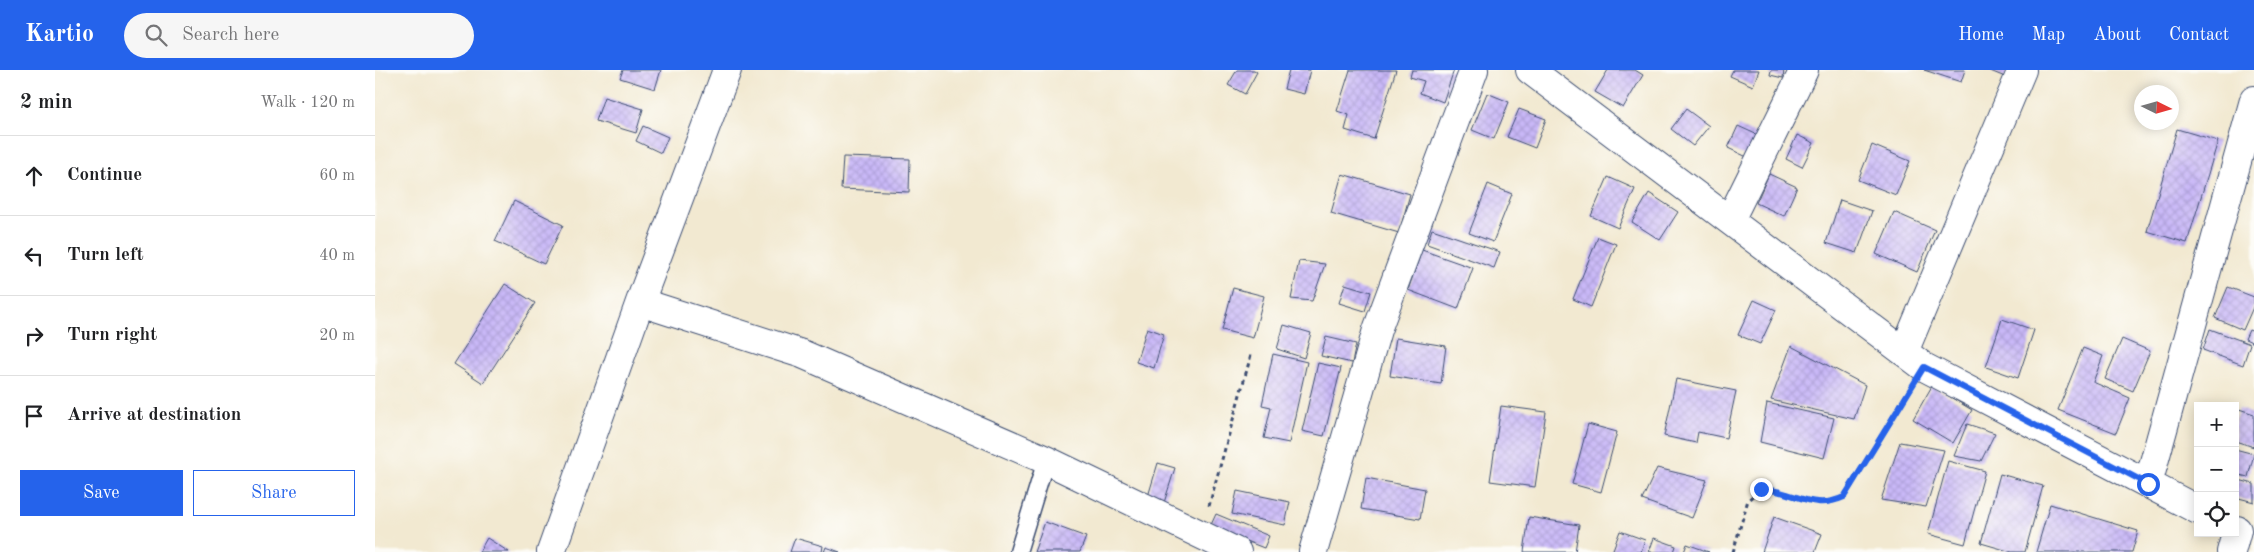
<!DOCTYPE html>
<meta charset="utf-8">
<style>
body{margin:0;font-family:"Old Standard TT",serif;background:#f6f6f6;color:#202124}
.controls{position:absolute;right:15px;bottom:15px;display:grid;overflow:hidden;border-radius:0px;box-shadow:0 2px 12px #0003}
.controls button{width:45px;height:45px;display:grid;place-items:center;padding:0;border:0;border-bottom:1px solid #e0e0e0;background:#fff;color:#202124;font:25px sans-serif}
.compass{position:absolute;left:1759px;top:15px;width:45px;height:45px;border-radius:50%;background:#fff;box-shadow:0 2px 12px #0003;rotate:95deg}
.stop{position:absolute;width:15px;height:15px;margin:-11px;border:4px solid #2563eb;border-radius:50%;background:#fff}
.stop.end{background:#2563eb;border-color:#fff;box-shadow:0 1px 5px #0008}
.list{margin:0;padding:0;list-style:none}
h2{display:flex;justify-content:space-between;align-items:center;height:65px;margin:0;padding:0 20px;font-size:21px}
h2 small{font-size:16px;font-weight:400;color:#757577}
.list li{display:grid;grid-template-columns:32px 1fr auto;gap:15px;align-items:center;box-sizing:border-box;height:80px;padding:0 20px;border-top:1px solid #e0e0e0}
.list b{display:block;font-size:19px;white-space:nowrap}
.list em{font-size:16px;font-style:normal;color:#757577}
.actions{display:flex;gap:10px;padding:15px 20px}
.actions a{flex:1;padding:11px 0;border:1px solid #2563eb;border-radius:0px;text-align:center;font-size:18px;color:#2563eb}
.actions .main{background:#2563eb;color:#fff}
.icon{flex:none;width:28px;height:28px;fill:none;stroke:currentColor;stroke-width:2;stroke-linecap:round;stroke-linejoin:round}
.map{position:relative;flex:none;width:1879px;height:482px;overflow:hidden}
header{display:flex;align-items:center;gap:30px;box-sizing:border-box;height:70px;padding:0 25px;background:#2563eb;color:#fff}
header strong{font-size:24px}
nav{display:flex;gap:28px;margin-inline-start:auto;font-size:18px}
.search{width:350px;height:45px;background:#f6f6f6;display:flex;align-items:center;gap:12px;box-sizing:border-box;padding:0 18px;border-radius:28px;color:#757577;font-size:19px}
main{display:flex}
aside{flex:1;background:#fff}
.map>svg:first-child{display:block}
</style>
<header>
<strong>Kartio</strong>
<div class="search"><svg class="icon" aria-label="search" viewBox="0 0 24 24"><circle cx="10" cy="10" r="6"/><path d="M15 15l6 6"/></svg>Search here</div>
<nav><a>Home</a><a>Map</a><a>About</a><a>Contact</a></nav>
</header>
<main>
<aside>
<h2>2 min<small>Walk · 120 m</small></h2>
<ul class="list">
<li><svg class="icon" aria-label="ahead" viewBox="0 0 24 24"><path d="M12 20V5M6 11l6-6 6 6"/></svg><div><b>Continue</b></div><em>60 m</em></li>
<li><svg class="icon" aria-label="left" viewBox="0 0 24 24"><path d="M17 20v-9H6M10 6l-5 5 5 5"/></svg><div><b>Turn left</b></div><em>40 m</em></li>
<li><svg class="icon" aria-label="right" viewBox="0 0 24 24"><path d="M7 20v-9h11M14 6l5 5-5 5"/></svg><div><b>Turn right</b></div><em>20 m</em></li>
<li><svg class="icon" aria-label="arrive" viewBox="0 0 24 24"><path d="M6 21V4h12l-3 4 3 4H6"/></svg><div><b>Arrive at destination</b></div></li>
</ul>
<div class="actions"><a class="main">Save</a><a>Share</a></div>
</aside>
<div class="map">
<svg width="1879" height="482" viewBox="0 0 1879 482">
<defs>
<pattern id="building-cross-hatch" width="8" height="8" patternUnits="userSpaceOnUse" patternTransform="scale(1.25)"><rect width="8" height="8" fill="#c9b8f7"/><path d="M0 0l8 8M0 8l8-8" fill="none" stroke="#ac9ed6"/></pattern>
</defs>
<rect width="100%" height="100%" fill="#fdfcf7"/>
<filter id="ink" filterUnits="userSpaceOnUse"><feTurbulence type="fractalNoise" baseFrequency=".02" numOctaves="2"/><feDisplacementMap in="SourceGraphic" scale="10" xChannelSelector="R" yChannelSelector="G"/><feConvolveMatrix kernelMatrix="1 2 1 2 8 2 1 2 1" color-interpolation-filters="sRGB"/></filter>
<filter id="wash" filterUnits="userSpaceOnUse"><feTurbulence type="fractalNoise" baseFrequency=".0096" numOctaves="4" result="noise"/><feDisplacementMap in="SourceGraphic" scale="20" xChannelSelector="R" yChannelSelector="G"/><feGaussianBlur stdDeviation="1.12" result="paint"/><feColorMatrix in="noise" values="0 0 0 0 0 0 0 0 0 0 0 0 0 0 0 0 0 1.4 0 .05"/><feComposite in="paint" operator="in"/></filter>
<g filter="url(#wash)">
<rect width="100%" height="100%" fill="#f2e9d1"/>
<g id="blocks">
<!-- building -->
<path fill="url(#building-cross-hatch)" d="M 248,0 L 286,0 L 280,19 L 245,8 Z
M 862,0 L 879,0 L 882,2 L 870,24 L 853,15 Z
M 914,0 L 935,0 L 929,24 L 909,19 Z
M 975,0 L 1021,0 L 999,69 L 970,60 L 974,45 L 962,41 Z
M 1037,0 L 1079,0 L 1068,32 L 1045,23 L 1049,11 L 1035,7 Z
M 1233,0 L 1260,0 L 1268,5 L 1248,38 L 1220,22 Z
M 1358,0 L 1384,0 L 1378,16 L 1355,6 Z
M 1396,0 L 1409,0 L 1408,8 L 1395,5 Z
M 1549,0 L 1590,0 L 1586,12 Z
M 1613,0 L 1633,0 L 1630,7 Z
M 1112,23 L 1134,32 L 1119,69 L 1097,60 Z
M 229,27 L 268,39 L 261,63 L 221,51 Z
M 1144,39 L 1171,49 L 1160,78 L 1132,67 Z
M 1311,39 L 1334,56 L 1318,76 L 1296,59 Z
M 268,56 L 293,67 L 286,83 L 261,71 Z
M 1363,56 L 1385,66 L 1374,88 L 1353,78 Z
M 1802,59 L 1843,71 L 1812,173 L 1772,161 Z
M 1422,65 L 1439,73 L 1427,97 L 1411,89 Z
M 1497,75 L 1535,91 L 1521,125 L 1483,110 Z
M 468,87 L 535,89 L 534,122 L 466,119 Z
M 967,104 L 1035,124 L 1024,163 L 956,143 Z
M 1394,104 L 1422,117 L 1409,146 L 1381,133 Z
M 1233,107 L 1260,119 L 1243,158 L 1216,146 Z
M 1113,114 L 1137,124 L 1118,172 L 1094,163 Z
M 1274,123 L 1303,142 L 1285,170 L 1257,152 Z
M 1465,130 L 1497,141 L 1482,183 L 1451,173 Z
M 139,131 L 188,155 L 169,194 L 120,171 Z
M 1519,142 L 1560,160 L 1542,202 L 1501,184 Z
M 1057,159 L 1125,182 L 1119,198 L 1052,174 Z
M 1223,167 L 1241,174 L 1216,237 L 1198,229 Z
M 1047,180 L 1098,198 L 1083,239 L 1033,220 Z
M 924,191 L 950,194 L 937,231 L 916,229 Z
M 130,214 L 160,233 L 108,313 L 79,294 Z
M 970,214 L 996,222 L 990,241 L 964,233 Z
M 1853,217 L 1879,227 L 1879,235 L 1868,260 L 1840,248 Z
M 858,218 L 889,226 L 878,268 L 847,260 Z
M 1379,230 L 1401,240 L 1385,274 L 1363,265 Z
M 1627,249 L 1659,260 L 1643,308 L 1611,297 Z
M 909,255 L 936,263 L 929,288 L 902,279 Z
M 772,258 L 789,264 L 779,298 L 761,292 Z
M 1835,259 L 1875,274 L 1868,295 L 1828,280 Z
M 1874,260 L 1879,262 L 1879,273 L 1870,269 Z
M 951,267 L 981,274 L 977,293 L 946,286 Z
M 1021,268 L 1071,276 L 1066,314 L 1015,306 Z
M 1747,269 L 1775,281 L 1758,321 L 1730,309 Z
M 1416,276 L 1490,315 L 1479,349 L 1396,330 Z
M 1708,278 L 1728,286 L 1718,312 L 1755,328 L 1741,363 L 1683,340 Z
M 898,284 L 932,292 L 914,373 L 889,368 L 896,337 L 887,335 Z
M 943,293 L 966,298 L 949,366 L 927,361 Z
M 1301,309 L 1361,321 L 1351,368 L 1323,362 L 1321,373 L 1289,366 Z
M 1557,316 L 1597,340 L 1578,373 L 1538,349 Z
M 1392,333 L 1459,348 L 1449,388 L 1385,372 Z
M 1126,336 L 1171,342 L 1160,417 L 1115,411 Z
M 1864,339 L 1879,344 L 1879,377 L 1860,371 L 1860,350 Z
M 1213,354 L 1242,362 L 1226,422 L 1197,414 Z
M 1592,354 L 1620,363 L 1606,391 L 1579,386 Z
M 1525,372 L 1569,380 L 1551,437 L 1506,430 Z
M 1860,379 L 1879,384 L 1873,407 L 1860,404 Z
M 1573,391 L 1610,401 L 1590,474 L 1553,464 Z
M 783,393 L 800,398 L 787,439 L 771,433 Z
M 1282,398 L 1332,410 L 1317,448 L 1267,430 Z
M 1625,404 L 1668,416 L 1650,482 L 1637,482 L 1606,473 Z
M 991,408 L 1050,419 L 1045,449 L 986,439 Z
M 1860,409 L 1879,414 L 1879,432 L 1860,427 Z
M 862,421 L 915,432 L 910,455 L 857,444 Z
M 1675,434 L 1763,461 L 1757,482 L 1661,482 Z
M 841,444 L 894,466 L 889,478 L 835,457 Z
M 1154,447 L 1204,455 L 1200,482 L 1149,482 Z
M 1399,447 L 1447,464 L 1440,482 L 1387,482 Z
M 670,452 L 711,467 L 705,482 L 659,482 Z
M 1245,461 L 1270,470 L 1266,482 L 1237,482 Z
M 112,468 L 134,482 L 104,482 Z
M 420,468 L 448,476 L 447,482 L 415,482 Z
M 1279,468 L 1301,476 L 1299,482 L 1274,482 Z
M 1312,474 L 1334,482 L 1309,482 Z
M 451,477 L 465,482 L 449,482 Z"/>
</g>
</g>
<g filter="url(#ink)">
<use href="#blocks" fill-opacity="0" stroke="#3b4b6f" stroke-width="1"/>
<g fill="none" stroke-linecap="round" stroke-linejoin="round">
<defs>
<path id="lane" d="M 643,482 L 671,390"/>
<path id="street" d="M 1155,0 L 1549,297 L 1823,440
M 1355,150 L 1429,0
M 265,232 L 427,284 L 671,390 L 862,482
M 1529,282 L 1647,0
M 1773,414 L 1879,30
M 176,482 L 265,232 L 352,0
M 938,482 L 1002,260 L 1099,0
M 1856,482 L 1862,460"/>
</defs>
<!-- lane casing -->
<use href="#lane" stroke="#3b4b6f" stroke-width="19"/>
<!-- street casing -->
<use href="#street" stroke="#3b4b6f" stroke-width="30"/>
<!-- path -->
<path stroke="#3b4b6f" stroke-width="3" stroke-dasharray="4 4" stroke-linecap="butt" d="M 834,436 L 876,285
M 1358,482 L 1373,430 L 1386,419 C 1420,420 1436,442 1469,427 L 1534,321"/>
<!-- lane -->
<use href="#lane" stroke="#fff" stroke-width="16"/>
<!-- street -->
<use href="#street" stroke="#fff" stroke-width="28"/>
</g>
</g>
<g fill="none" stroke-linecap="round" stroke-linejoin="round" filter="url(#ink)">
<!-- route -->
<path stroke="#2563eb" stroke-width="6" d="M 1386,419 C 1420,420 1436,442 1469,427 L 1549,297 L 1773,414"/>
</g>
</svg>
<div class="controls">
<button>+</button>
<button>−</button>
<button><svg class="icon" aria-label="locate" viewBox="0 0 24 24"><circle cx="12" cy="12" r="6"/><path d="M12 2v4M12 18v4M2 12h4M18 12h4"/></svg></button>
</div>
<svg class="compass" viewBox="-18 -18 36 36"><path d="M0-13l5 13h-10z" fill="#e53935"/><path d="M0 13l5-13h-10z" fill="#757577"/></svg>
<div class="stop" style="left:1773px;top:414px"></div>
<div class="stop end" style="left:1386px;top:419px"></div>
</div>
</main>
